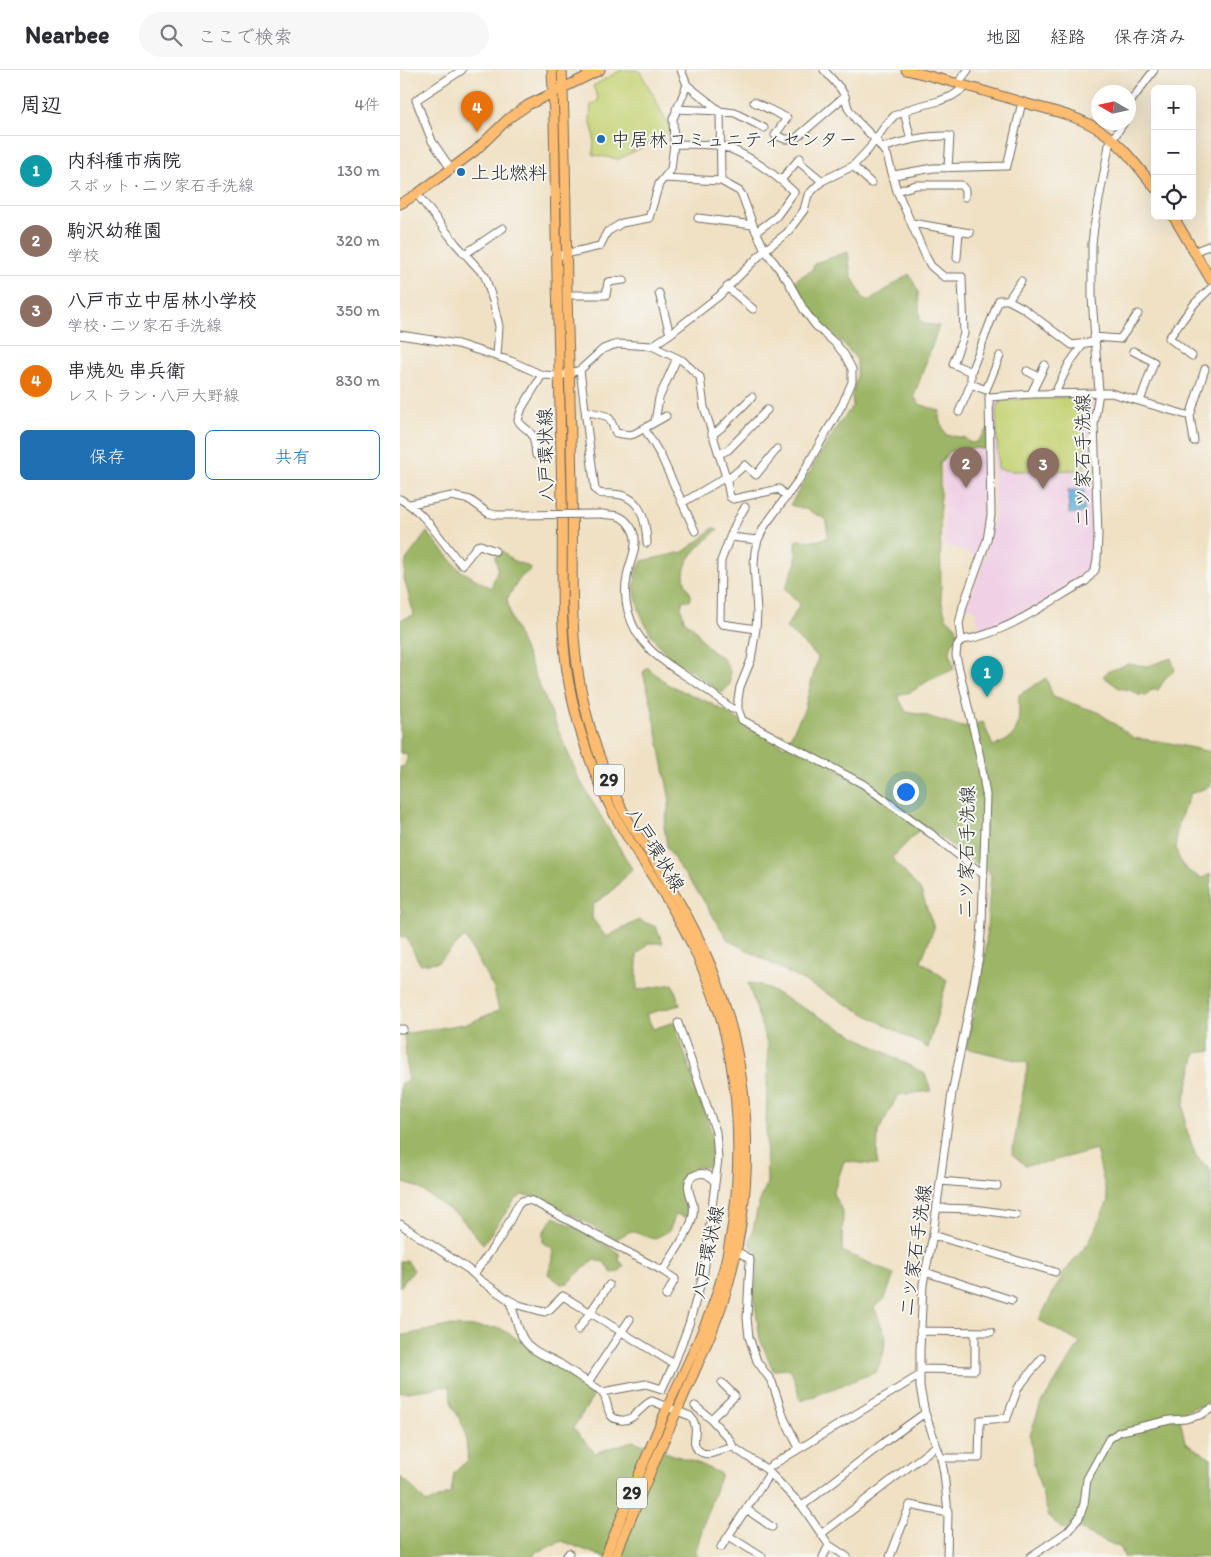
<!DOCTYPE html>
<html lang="ja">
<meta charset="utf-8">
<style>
body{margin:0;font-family:Itim,"Klee One",sans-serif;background:#f7f7f7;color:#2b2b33}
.controls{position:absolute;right:15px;top:15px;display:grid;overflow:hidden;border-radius:8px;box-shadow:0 5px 20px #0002}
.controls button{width:45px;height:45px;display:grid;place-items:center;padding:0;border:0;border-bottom:1px solid #e1e1e2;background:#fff;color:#2b2b33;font:25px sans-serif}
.compass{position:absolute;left:691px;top:15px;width:45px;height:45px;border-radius:50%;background:#fff;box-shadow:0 5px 20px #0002;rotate:279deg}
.you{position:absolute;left:505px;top:721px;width:18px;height:18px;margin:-12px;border:4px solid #fff;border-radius:50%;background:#1a73e8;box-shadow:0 0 0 8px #1a73e833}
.badge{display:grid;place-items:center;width:32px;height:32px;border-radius:50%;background:#1f6fb2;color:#fff;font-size:16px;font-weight:700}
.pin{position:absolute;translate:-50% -41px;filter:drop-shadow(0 1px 2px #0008)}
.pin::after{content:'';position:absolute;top:26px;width:18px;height:15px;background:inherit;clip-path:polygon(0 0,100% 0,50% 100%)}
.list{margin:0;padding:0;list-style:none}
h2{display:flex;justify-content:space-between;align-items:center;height:65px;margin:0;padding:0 20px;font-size:21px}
h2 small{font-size:16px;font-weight:400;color:#7c7c81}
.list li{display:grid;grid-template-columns:32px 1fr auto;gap:15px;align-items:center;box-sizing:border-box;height:70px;padding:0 20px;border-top:1px solid #e1e1e2}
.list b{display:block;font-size:19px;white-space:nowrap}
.list p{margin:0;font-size:16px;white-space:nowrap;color:#7c7c81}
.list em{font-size:16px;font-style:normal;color:#7c7c81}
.actions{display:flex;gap:10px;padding:15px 20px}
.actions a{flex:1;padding:11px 0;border:1px solid #1f6fb2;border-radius:8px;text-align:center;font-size:18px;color:#1f6fb2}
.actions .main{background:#1f6fb2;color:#fff}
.icon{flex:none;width:28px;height:28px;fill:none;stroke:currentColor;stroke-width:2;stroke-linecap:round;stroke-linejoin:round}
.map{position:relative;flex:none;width:811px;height:1487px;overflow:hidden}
header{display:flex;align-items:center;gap:30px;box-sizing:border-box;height:70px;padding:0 25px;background:#fff;border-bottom:1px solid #e1e1e2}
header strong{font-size:24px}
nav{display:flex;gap:28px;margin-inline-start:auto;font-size:18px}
.search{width:350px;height:45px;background:#f7f7f7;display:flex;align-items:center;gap:12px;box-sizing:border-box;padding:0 18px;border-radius:28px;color:#7c7c81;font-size:19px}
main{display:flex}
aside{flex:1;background:#fff}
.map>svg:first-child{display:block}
</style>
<header>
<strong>Nearbee</strong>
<div class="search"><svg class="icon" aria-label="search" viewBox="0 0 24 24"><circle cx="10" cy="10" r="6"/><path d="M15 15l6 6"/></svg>ここで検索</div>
<nav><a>地図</a><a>経路</a><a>保存済み</a></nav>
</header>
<main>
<aside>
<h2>周辺<small>4件</small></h2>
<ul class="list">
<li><span class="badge" style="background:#0f9aa8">1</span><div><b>内科種市病院</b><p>スポット · 二ツ家石手洗線</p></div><em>130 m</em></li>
<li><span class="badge" style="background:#8d6e63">2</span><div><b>駒沢幼稚園</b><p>学校</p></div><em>320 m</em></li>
<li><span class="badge" style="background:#8d6e63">3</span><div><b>八戸市立中居林小学校</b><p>学校 · 二ツ家石手洗線</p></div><em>350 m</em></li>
<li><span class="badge" style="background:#e8710a">4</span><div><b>串焼処 串兵衛</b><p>レストラン · 八戸大野線</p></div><em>830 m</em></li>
</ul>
<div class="actions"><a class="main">保存</a><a>共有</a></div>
</aside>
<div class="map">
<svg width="811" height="1487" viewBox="0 0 811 1487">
<rect width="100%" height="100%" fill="#f6f6f2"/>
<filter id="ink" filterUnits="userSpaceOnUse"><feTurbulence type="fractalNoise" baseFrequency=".02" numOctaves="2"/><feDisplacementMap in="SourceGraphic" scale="10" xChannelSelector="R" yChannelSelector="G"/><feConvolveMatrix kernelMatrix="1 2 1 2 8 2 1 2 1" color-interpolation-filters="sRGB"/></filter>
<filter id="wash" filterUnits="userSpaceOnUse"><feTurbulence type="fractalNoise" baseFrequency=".0096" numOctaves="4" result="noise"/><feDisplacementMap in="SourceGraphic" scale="20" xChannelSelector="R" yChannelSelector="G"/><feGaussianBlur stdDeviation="1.12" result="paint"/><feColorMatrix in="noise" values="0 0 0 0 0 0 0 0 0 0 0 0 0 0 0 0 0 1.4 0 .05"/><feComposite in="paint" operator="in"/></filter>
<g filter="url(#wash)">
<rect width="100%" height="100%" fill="#f0e1c4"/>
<!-- built -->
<path fill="#f0d0e5" d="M 695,325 L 690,361 L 694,472 L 694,487 L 691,499 L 679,511 L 593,559 L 582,563 L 574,538 L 566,537 L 580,503 L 589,471 L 594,445 L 593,333 L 596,329 L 630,326 Z
M 578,379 L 589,384 L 589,442 L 583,468 L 577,486 L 544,474 L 542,394 L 550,382 Z"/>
<!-- green -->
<path fill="#c5d375" stroke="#787f50" d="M 221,0 L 239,0 L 251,21 L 266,51 L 271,50 L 272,62 L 219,89 L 193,85 L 194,64 L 190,50 L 191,35 L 199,30 L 193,16 Z
M 684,327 L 683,344 L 685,400 L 611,401 L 598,399 L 596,339 L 601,331 L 631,328 Z"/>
<!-- forest -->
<path fill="#9cb566" stroke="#647048" d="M 448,182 L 451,205 L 464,230 L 471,230 L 509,204 L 518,221 L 520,250 L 525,254 L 539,256 L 514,326 L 519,334 L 540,341 L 539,349 L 546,365 L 565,368 L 570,373 L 577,372 L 588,359 L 589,381 L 578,378 L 550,381 L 540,393 L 541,529 L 546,548 L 556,556 L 558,567 C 546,578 551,585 554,599 L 528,611 L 511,622 L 497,625 L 506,642 L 524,645 L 562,657 L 583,652 L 593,676 C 623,667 618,652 619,625 L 646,608 L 653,627 L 698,642 L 734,668 L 765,672 L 811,682 L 811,716 L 790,724 C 781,748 766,774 785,798 C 789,802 796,805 802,808 L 811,804 L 811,981 L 796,983 L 784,1032 L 785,1055 L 796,1086 L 811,1100 L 811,1332 L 779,1343 L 785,1372 L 811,1388 L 811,1487 L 724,1487 L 721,1478 L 676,1458 L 663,1459 L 649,1447 L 634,1395 L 630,1365 L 640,1336 L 680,1273 L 639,1250 L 663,1204 L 689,1172 L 708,1131 L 696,1079 L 645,1093 L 625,1095 L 612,1084 L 628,993 L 566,978 L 585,887 L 591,804 L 524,755 L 492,788 L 521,821 L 534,858 L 521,891 L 547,910 L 528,978 L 328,870 L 300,825 L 277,794 L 267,777 L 264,756 L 270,731 L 251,632 L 243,603 L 247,597 L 267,614 L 310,633 L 385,677 L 404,640 L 418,587 L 386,558 L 400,534 L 385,519 L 396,492 L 396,470 L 417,471 L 428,467 L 426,449 L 408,440 L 390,435 L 438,355 L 453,336 L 452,326 L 457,306 L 457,290 L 444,274 L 419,253 L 394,211 L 412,200 L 415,193 Z
M 313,458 L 318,459 C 299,478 271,495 291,524 L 290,531 L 283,530 L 281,537 L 284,550 L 294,558 L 304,573 L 314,583 L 323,588 L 330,601 L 330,614 L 322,623 C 311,615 299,606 287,598 C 281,594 274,590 268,585 C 246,565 223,518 242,491 L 283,482 L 301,469 Z
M 27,462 L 60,500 L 91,518 L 98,498 L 95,487 L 103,481 L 112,490 L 132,498 L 120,508 L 107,529 L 111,548 L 179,709 L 232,799 L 211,822 L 193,834 L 192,848 L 206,867 L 239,850 L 256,857 L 263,873 L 248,873 L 237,885 L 237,920 L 273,914 L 280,935 L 246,944 L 253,959 L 274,952 L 312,1064 L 311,1097 L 297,1097 L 285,1107 L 283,1117 L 291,1141 L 288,1148 L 276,1144 L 269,1161 L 254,1169 L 231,1161 L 216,1169 L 140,1127 L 122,1125 L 114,1131 L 83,1174 L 60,1147 L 17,1117 L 0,1112 L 0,1014 L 8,1010 L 4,964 L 69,953 L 99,940 L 94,919 L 65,867 L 38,892 L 20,894 L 6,867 L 0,867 L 0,844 L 2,843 L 0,837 L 0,697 L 5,696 L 8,684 L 0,683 L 0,550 L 14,545 L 4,508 L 6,490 Z
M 771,588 L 775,600 L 767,606 L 758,620 L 751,620 L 746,626 L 739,625 L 730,620 L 719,618 L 703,606 L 709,601 L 728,594 L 748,596 Z
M 348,913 L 361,915 L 525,1004 L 531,1021 L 498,1025 L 478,1062 L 477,1095 L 444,1091 L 433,1124 L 443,1142 L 442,1181 L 494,1204 L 485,1229 L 474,1237 L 486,1267 L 483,1285 L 476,1302 L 401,1331 L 391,1299 L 373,1300 L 360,1269 L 354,1226 L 358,1191 L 350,1173 L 358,1136 L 367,1113 L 366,1059 L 368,977 Z
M 154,1147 L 184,1162 L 219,1183 L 219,1190 L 224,1196 L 219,1202 L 212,1203 L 204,1192 L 193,1190 C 185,1198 176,1204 168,1213 L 161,1214 L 148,1204 L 153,1189 L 153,1178 L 143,1173 L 143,1162 Z
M 0,1191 L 7,1191 L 14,1200 L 0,1217 Z
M 48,1256 L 100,1258 L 165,1300 L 193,1327 L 173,1358 L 195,1383 L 233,1371 L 297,1393 L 321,1404 L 306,1446 L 296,1481 L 298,1487 L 203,1487 L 162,1471 L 135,1483 L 133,1487 L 0,1487 L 0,1407 L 7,1412 L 26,1433 L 51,1423 L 54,1403 L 68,1390 L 65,1360 L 51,1332 L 50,1316 L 0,1323 L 0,1266 Z"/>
<!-- water -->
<path fill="#5bafd7" stroke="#436d81" d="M 668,420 L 684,420 L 684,443 L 669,444 Z"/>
</g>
<g filter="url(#ink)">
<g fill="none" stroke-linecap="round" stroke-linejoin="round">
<defs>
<path id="minor" d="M 281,0 L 287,15 L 320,41 L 321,111
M 424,0 L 440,18 L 445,26 L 448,38 L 457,51 L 476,70 L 487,85 L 497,121 L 526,187 L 531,196 L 544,207 L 562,207 L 564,264 L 553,294 L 571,302 L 599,230 L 608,230 L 623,238 L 672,275 L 694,272
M 558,13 L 568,0
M 354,32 L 387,48 L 375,65 L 385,69 L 395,69 L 445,26
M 728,35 L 754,0
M 276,39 L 320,41 L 335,43 L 364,58
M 504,42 L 511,70
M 274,74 C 288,75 308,73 321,76 C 344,81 377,106 394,122 L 376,147 L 356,162
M 482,78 C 504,71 526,65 550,66 L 548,98
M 398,91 L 422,111
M 453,96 L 471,113
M 51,99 L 32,71 L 16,30 L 62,0
M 494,105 L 533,98 L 607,96 L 622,32
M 264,108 L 271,99 L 274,74 L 273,49 L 287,15
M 381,110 L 400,88
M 497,121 L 516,115 L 561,115 L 565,120 L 565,127
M 17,124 L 56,174 L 85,206 L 93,231 L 99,256 L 97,286
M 298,148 L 353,155
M 512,153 L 570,163
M 793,182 L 811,175
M 65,184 L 103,158
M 157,186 L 200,176 L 207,162 L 222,153 L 249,148 L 259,114 L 264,108 L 321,111 L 339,121 L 342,125 L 353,155 L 365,180 L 388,211 L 404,240 L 416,256 L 436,274 L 444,284 L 452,299 L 452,312 L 442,335 L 400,408 L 364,457 L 358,470 L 355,481 L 354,494 L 357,542 L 356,559 L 351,590 L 340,617 L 338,629 L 338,639 L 342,650 L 463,714 L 530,763 L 584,805
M 557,188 L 559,161
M 327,217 L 353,239
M 259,223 L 270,264
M 167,225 L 206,225 L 208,212 L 224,210
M 608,230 L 621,211
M 0,265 L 58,274 L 111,291 L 142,305 L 160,306 L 180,300 L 203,279 L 211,276 L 218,274 L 252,276 L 270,264 L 319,226 L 365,180 L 387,163 L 404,140 L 408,125 L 422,111 L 453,96 L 468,80 L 485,56 L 494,46 L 512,38 L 539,31 L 552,26 L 567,16
M 694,267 L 720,269 L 738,244
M 252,276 L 283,291 L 300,307 L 304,337 L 326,407 L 330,427 L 333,429 L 338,428 L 379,419 L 387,427
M 733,281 L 754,292 L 740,331
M 792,286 L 769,268 L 795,233 L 811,218
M 180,300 L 195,419 C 200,426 205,423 213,424 C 241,425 246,450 247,473
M 627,301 L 639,307
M 571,314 L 586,320 L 600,286
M 655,323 L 669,294 L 684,273
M 631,324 L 645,295
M 186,341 L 206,346 L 210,349 L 216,363 L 229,365 L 234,364 L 266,346
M 559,342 L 571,314 L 571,302
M 790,346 L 805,299
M 255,352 L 259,328 L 277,288
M 244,358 L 261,386 L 295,461
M 312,365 L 321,358 L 352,327
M 319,384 L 328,380 L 367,340
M 136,385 C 135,379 135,370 132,365 C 129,359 121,357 118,350 L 122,338 L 142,305
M 326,408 L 331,407 L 345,395 L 356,405 L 377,379
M 0,429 C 28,444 41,472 62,495 L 77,476 L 80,475 L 95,481
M 282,433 L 326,407
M 10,434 L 52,426 L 70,430 L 88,443 L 96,445 L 115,445
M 202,444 C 207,445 213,445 218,446 C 228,450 236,462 235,473 C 235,485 228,496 227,507 C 225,518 225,531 228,541 C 238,581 270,595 301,616 C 312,623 322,631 332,639 L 338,639
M 330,467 L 337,451 L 345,437
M 356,559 L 322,554 L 320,551 L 321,491 L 330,467 L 358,470
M 561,570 L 559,554 L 563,536 L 587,470 L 591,445 L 589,327 L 631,324 L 711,323 L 790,346 L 794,371
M 0,959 L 3,959
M 541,1111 L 597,1116
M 537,1138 L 574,1139 L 616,1145
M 0,1154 L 68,1199 L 80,1210 L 109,1230 L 119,1235 L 144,1242 L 150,1239 L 163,1226 L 274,1294
M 533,1165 L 655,1202
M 336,1182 L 342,1184 L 350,1190 L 347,1248 L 349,1267 L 357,1291 L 372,1312 L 384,1348 L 399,1378
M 263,1201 C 272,1186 284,1170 291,1153 C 293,1147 294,1140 293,1134 C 290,1124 282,1108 298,1104 C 306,1102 310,1106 314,1111
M 525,1202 L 612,1230
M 74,1204 L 102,1165 L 118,1135 L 122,1131 L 127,1130 L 132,1131 L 263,1201 L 275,1209 L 266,1226
M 109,1230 C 115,1243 117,1259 124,1270 C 131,1281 148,1287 159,1293 C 171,1301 183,1309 195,1317 C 198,1319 202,1321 203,1324 C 210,1334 205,1349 221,1350 C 234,1352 241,1335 252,1331 L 290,1346 C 302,1359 289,1370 298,1380 C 309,1390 321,1377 333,1377
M 178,1260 L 209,1215
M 520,1261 L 591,1262
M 520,1299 L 575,1300 L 575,1262
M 188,1312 L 230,1249
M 203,1322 L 246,1314 L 262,1319 L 274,1294 L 289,1254 L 304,1202 L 318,1089 L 316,1062 L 278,953
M 295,1336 L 311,1349 L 330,1370 L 333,1377 L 366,1399 L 402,1436 L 429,1475 L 447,1487
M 311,1349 L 335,1326 L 322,1313
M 541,1388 L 579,1388 L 580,1350 L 607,1348 L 618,1318 L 642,1288
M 366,1399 L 520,1305
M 402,1436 L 486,1371 L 525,1343
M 346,1439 L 372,1457
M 421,1464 L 536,1376
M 329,1466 L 362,1487
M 321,1477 L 370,1403
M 166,1487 L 169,1483
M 423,1487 L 429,1475
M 490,1487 L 510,1435 L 548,1443
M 547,1487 L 548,1443 L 544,1403 L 541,1388 L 525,1343 L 520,1317 L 520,1280 L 523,1214 L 533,1165 L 552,1023 L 572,924 L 579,886 L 582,853 L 586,725 L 580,687 L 556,586 L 557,576 L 561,570 C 602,566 650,531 686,511 L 695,500 L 697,490 L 698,465 L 694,355 L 699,322 L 692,228 L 692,174 L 694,157 L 708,81 L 709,75 L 724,52
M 630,1487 L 667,1462 L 679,1448 L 684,1434 L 687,1409 L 709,1369 L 719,1362 L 726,1360 L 770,1350 L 786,1349 L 800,1345 L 811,1339"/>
<path id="major" d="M 152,0 C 155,54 155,109 156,163 C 158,252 160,340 162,428 C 164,490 158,553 169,614 C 178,660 193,705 215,746 C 239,789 270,828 291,873 C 302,896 312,920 320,945 C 345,1033 344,1143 315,1229 C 302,1266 284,1301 268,1336 C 246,1386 226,1437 205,1487
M 162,0 C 166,75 166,150 167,226 C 169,290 171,355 172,420 C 174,484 168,550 180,614 C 188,657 202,700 222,739 C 229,753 238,765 247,779 C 267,812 288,844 304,880 C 354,989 359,1115 324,1229 C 312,1266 294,1301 279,1337 C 256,1386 236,1437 215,1487
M 506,0 C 547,10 588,22 628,34 C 654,41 681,47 703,62 C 724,77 739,98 755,118
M 0,134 L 17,124 L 75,81 L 109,48 L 128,35 L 200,0
M 773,146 L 811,210"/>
</defs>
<!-- minor casing -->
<use href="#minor" stroke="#706b61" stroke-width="9"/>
<!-- major casing -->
<use href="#major" stroke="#706b61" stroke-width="11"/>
<!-- minor -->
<use href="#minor" stroke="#fff" stroke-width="7"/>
<!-- major -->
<use href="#major" stroke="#fdbc70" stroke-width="9"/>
<defs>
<path id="minor-bridge" d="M 115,445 L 202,444"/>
</defs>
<!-- minor-bridge casing -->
<use href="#minor-bridge" stroke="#706b61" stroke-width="9" stroke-linecap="butt"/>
<!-- minor-bridge -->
<use href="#minor-bridge" stroke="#fff" stroke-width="7"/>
</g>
</g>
<!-- markers -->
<g fill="#1f6fb2" stroke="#f6f6f2" stroke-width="2">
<circle cx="201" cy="69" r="5"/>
<circle cx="61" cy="102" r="5"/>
</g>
<g text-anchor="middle" stroke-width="4" stroke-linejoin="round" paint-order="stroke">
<!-- shield labels -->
<g fill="#f6f6f2" stroke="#686867" stroke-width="1">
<rect x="194" y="694.5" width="30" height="31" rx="4"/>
<rect x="217" y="1407.5" width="30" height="31" rx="4"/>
</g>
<g font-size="18" font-weight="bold" fill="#2b2b2b">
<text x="209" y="716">29</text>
<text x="232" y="1429">29</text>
</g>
<!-- poi labels -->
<g font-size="19" fill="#2b2b2b" stroke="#f6f6f2" text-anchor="start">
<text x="211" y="76">中居林コミュニティセンター</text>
<text x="71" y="109">上北燃料</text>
</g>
<!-- street labels -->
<g font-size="19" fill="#2b2b2b" stroke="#f6f6f2">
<text transform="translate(145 385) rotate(-91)" y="7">八戸環状線</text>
<text transform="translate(682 390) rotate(-90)" y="7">二ツ家石手洗線</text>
<text transform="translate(256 779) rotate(59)" y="7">八戸環状線</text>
<text transform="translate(566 782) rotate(-89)" y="7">二ツ家石手洗線</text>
<text transform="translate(515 1180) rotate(-82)" y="7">二ツ家石手洗線</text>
<text transform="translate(307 1182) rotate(-78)" y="7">八戸環状線</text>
</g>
</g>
</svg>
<div class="controls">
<button>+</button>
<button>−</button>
<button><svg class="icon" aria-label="locate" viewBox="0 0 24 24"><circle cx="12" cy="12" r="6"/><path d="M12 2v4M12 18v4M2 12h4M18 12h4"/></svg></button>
</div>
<svg class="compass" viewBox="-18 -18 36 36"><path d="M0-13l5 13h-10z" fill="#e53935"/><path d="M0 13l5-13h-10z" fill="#7c7c81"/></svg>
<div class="you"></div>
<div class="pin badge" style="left:587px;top:627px;background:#0f9aa8">1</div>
<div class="pin badge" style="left:566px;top:418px;background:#8d6e63">2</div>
<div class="pin badge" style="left:643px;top:419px;background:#8d6e63">3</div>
<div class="pin badge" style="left:77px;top:62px;background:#e8710a">4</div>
</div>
</main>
